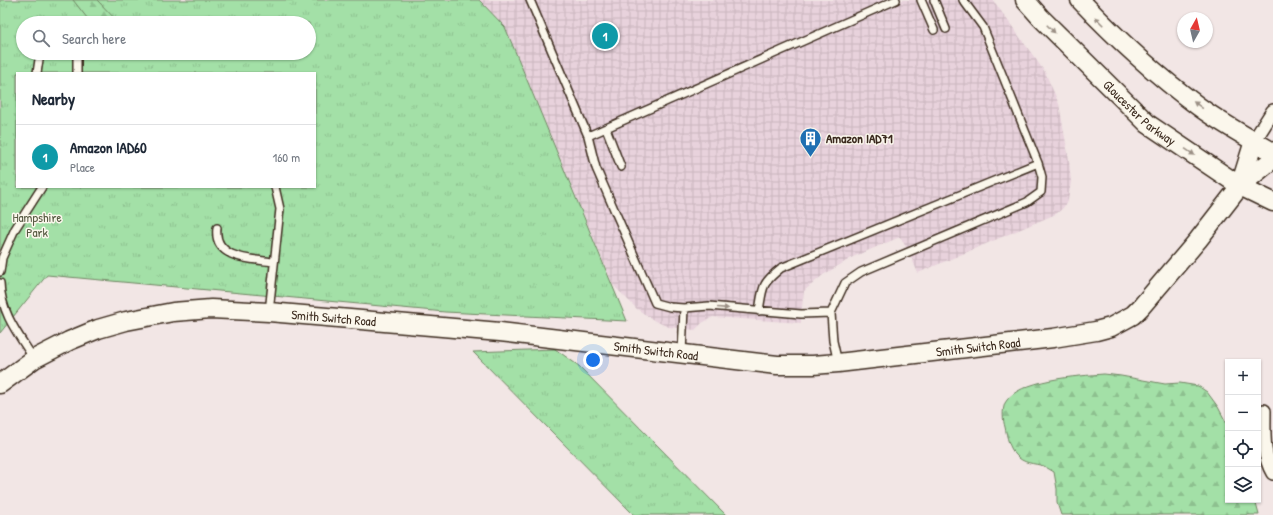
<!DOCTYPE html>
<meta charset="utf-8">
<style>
body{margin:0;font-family:"Patrick Hand",sans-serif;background:#f6f6f7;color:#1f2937}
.controls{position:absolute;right:12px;bottom:12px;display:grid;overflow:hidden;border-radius:0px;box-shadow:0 1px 3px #0004}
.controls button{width:36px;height:36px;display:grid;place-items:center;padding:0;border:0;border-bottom:1px solid #e0e1e3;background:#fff;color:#1f2937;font:20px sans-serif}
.compass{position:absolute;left:1177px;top:12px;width:36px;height:36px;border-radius:50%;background:#fff;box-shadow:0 1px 3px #0004;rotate:8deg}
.you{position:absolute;left:593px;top:360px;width:14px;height:14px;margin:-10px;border:3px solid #fff;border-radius:50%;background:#1a73e8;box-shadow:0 0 0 6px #1a73e833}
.badge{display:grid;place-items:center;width:26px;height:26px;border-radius:50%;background:#1f6fb2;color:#fff;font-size:13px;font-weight:700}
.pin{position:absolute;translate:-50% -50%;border:2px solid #fff;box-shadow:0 1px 4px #0006}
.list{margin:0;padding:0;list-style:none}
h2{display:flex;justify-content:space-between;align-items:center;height:52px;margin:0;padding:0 16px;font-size:17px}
h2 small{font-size:13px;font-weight:400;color:#747a83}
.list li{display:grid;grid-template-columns:26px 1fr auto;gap:12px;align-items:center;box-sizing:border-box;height:64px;padding:0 16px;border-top:1px solid #e0e1e3}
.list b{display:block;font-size:15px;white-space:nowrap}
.list p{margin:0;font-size:13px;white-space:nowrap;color:#747a83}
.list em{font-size:13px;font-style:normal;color:#747a83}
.icon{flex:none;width:22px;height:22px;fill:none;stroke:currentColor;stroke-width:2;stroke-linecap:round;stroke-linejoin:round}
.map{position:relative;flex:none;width:1273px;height:515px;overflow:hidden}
.search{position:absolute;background:#fff;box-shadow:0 1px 3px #0004;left:16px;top:16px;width:300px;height:44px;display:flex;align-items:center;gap:10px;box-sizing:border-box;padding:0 14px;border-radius:22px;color:#747a83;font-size:15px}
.panel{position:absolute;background:#fff;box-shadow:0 1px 3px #0004;left:16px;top:72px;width:300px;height:116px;border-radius:0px}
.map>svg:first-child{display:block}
</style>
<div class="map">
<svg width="1273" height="515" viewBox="0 0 1273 515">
<defs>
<pattern id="industrial-grid" width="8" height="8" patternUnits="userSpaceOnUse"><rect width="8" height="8" fill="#e8d2dc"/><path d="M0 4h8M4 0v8" fill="none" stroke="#c8b4bc"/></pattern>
<pattern id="grass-tufts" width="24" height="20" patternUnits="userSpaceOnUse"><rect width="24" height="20" fill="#a3e0a7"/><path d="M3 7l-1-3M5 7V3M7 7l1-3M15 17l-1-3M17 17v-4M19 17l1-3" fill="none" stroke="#8dc08f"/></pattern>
<pattern id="forest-firs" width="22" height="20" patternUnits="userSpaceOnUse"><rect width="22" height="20" fill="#a3e0a7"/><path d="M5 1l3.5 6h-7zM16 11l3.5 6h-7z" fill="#8dc08f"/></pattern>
</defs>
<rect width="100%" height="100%" fill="#f2e6e5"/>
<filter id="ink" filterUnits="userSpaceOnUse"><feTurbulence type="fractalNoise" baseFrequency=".025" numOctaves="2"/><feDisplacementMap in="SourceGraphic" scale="8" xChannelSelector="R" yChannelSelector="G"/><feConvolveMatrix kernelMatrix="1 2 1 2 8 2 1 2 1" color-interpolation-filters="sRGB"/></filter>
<g filter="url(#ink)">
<!-- industrial -->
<path fill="url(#industrial-grid)" d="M 479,0 L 993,0 L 1045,72 L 1059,104 L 1069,160 L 1071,182 L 1068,200 L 1063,208 L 1056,214 L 918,273 L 909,252 L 900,237 L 853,257 L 823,275 L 804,291 L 801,314 L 801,323 L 713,317 L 702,323 L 695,330 L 669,327 L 655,321 L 637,309 L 613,285 L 505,27 Z"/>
<!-- grass -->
<path fill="url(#grass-tufts)" stroke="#6f8562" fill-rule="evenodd" d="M 0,0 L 479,0 L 505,27 L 627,321 L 445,312 L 47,275 L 0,333 ZM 23,23 L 309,23 L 309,53 L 23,53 ZM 17,73 L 315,73 L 315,187 L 17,187 Z
M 555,349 L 579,366 L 726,515 L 634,515 L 473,352 Z"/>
<!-- forest -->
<path fill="url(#forest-firs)" stroke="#6f8562" d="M 73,0 L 97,0 L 119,23 L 91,23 Z
M 1104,374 L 1121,376 L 1165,384 L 1180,383 L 1198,386 L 1207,392 L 1218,407 L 1228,426 L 1228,500 L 1255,500 L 1259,515 L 1061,515 L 1057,503 L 1057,489 L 1054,472 C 1051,470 1047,468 1044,466 C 1034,463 1023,464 1016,455 C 1009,448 1007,437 1005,427 C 1003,420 1002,411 1005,403 C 1018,379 1079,376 1104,374 Z"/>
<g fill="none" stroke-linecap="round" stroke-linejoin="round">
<defs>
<path id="lane" d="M 530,0 L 588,136 L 596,168 L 655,303 L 670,307 L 684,308 L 682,353
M 921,0 L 934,30
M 934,0 L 946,29
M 75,53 L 77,57 L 77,73
M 37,73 L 40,53
M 606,128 L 621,167
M 588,136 L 896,0
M 217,228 C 213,260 253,259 274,262
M 0,272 L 2,258 L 15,229 L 42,187
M 0,283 C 1,313 18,334 34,359
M 684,308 L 709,306 L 801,314 L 831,313
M 759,311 C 763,287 761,284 781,268 L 1038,163
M 269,312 L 280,209 L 275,187
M 838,363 L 833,341 L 831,313 L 845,283 L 861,272 L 1027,202 L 1041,192 L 1042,177 L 1038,163 L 983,27 L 963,0"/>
<path id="street" d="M 1254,141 L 1273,111
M 1264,411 C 1264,432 1262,454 1273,473"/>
<g id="secondary">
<path id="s1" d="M 1025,0 L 1041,18 L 1148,124 L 1240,186 L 1273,202"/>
<path d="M 1080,0 C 1116,38 1155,74 1198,106 C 1221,123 1248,138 1273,152"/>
<path d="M 1240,186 L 1254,141"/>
<path id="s2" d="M 0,384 L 34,359 L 69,341 L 98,329 L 126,321 L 173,312 L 211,309 L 269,312 L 500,332 L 777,365 L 813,365 L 838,363 L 1053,338 L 1096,331 L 1111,327 L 1133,315 L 1141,307 L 1198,240 L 1240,186 L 1273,159"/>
</g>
</defs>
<!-- lane casing -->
<use href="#lane" stroke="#3b2a1e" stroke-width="10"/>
<!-- street casing -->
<use href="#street" stroke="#3b2a1e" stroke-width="16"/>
<!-- secondary casing -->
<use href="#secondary" stroke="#3b2a1e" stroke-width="21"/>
<!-- lane -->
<use href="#lane" stroke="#fbf7ec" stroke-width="7"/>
<!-- street -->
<use href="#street" stroke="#fbf7ec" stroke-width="13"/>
<!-- secondary -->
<use href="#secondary" stroke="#fbf7ec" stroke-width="18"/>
</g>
<!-- one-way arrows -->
<defs><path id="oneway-solid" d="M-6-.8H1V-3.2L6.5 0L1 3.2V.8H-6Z"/></defs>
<g fill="#9b9085">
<use href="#oneway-solid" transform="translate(1099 21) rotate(-135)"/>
<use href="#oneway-solid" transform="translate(1051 29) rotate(45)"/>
<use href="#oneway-solid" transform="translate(1198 105) rotate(-144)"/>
<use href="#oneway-solid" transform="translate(1190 152) rotate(34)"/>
<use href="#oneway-solid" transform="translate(723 308) rotate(5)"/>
</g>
</g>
<!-- icons -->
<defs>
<symbol id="building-pin" viewBox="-11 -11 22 30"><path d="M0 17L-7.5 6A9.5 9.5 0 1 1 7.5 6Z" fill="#1f6fb2" stroke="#fbf7ec"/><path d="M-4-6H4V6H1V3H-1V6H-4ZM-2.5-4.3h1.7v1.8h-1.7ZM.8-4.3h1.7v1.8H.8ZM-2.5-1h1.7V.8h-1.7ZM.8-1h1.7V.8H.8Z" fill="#fff"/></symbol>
</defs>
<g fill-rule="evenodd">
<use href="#building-pin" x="798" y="126" width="25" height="34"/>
</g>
<g text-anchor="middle" stroke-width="3" stroke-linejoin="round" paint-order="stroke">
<!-- street labels -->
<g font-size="13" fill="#3b2a1e" stroke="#fbf7ec">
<text dy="5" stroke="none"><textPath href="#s1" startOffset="161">Gloucester Parkway</textPath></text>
<text dy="5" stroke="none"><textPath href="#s2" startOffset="351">Smith Switch Road</textPath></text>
<text dy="5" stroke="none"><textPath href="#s2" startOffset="999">Smith Switch Road</textPath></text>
<text dy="5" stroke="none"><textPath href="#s2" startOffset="675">Smith Switch Road</textPath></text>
</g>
<!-- poi labels -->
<g font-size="13" font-weight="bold" fill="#3b2a1e" stroke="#fbf7ec" text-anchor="start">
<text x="826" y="143">Amazon IAD71</text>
</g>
<!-- park labels -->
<g font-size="13" fill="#555840" stroke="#fbf7ec">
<text x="37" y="222">Hampshire<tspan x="37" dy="15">Park</tspan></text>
</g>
</g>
</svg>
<div class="controls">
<button>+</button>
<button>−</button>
<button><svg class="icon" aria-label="locate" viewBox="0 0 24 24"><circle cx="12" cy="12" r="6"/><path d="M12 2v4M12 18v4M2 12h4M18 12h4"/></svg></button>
<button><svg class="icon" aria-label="layers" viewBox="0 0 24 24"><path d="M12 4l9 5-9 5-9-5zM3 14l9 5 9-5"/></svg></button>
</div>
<svg class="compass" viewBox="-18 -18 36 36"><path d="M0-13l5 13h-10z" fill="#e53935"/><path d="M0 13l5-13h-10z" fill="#747a83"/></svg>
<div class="you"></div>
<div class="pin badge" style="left:605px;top:36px;background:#0f9aa8">1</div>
<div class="search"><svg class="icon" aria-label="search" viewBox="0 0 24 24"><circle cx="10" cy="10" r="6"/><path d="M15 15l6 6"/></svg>Search here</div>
<section class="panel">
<h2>Nearby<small></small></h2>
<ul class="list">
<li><span class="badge" style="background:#0f9aa8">1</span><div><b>Amazon IAD60</b><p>Place</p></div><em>160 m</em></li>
</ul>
</section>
</div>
